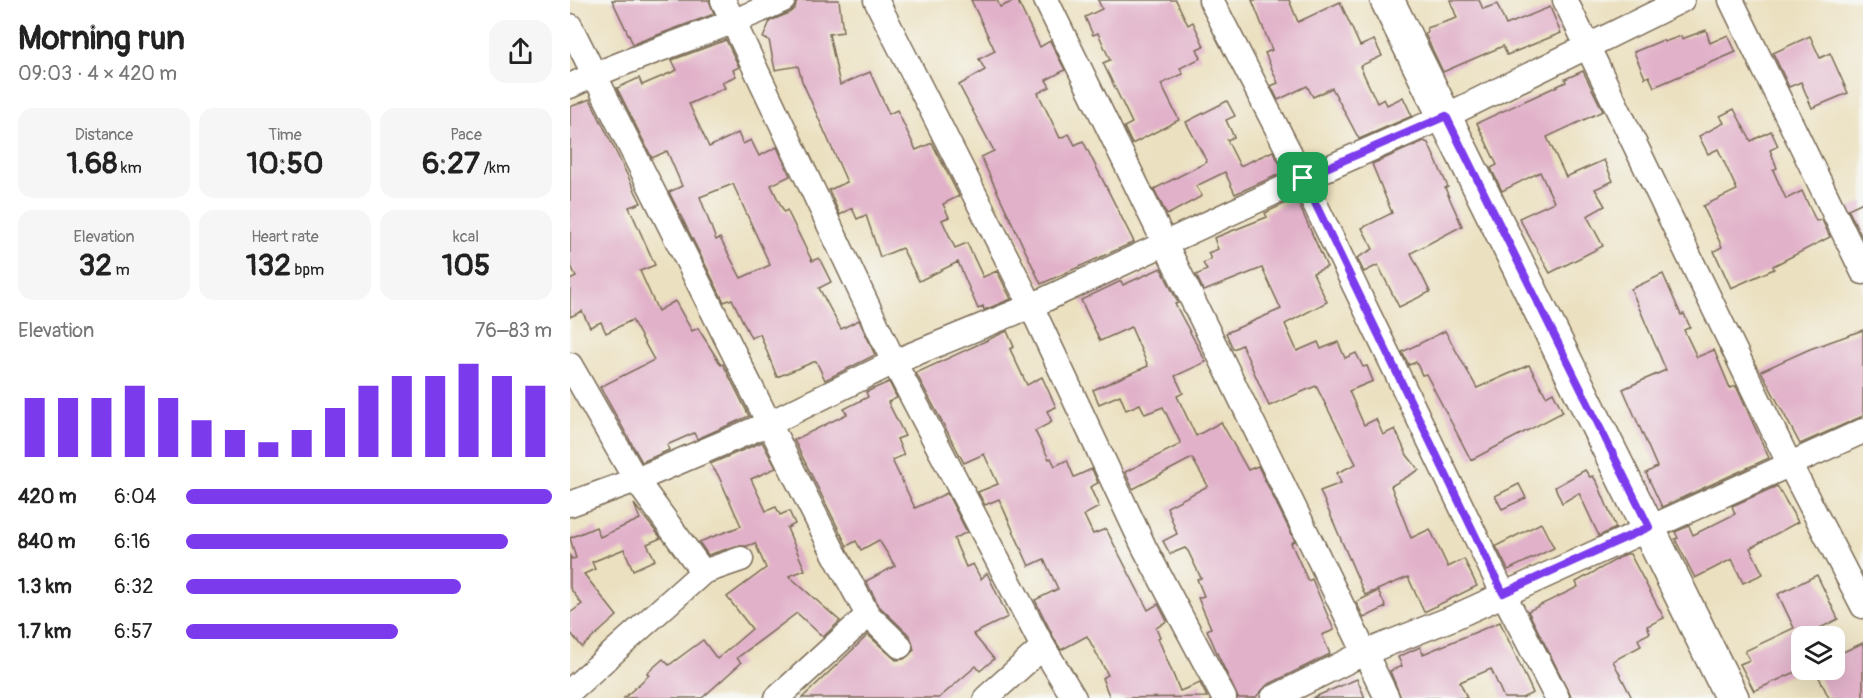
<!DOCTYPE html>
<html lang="en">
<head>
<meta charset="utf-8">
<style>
	body { margin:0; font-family:Pangolin,sans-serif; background:#f6f6f6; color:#222; height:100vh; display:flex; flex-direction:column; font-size:22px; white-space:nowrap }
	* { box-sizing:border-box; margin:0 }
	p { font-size:20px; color:#767676 }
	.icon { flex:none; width:33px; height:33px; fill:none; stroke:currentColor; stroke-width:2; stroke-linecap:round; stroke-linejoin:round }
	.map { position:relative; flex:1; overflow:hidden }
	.details { display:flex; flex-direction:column; background:#fff; width:570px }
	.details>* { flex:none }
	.fabs { position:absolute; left:1221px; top:626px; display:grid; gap:12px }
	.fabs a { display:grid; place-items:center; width:54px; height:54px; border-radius:12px; background:#fff; box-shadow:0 6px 24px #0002; font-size:30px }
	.pin { position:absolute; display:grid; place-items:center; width:51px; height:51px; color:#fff; margin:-26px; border-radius:12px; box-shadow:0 3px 9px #0006 }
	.round { display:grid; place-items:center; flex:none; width:63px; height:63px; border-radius:18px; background:#f6f6f6 }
	.summary { display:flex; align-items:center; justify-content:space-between; height:102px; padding:0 18px }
	h1 { font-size:33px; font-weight:700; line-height:45px }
	.stats { display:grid; grid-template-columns:repeat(3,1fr); gap:9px; height:102px; padding:6px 18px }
	.stats div { display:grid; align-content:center; border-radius:15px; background:#f6f6f6; text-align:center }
	.stats b { font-size:30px; font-weight:700 }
	.stats small { font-size:16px; font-weight:400 }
	.stats p { font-size:16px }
	.chart { height:168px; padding:12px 18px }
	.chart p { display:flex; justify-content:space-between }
	.chart svg { width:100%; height:108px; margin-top:6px; stroke:#7c3aed; stroke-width:6 }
	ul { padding:0 18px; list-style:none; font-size:20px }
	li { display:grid; grid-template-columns:96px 72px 1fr; align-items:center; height:45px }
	li i { height:15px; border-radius:8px; background:#7c3aed }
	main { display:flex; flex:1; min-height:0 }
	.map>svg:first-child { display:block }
</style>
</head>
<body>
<main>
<section class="details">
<div class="summary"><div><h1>Morning run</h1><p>09:03 · 4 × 420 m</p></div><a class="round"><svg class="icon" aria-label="share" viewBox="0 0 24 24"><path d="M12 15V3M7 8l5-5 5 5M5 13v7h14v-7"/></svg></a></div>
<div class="stats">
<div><p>Distance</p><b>1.68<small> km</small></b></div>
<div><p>Time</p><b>10:50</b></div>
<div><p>Pace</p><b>6:27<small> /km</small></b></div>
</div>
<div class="stats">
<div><p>Elevation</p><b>32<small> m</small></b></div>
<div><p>Heart rate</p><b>132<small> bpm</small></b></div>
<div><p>kcal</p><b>105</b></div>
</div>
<div class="chart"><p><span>Elevation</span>76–83 m</p>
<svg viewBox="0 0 160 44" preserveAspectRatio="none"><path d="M5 44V20M15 44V20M25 44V20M35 44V15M45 44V20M55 44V29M65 44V33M75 44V38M85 44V33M95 44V24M105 44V15M115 44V11M125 44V11M135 44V6M145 44V11M155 44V15"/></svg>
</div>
<ul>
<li><b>420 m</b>6:04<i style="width:100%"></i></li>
<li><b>840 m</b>6:16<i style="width:88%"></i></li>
<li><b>1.3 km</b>6:32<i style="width:75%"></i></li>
<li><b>1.7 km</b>6:57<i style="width:58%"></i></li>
</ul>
</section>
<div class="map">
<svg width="1293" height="698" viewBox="0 0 1293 698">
	<rect width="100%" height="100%" fill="#f6f6f2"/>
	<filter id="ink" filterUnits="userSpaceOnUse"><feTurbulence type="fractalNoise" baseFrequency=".0167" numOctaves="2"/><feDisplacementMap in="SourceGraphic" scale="12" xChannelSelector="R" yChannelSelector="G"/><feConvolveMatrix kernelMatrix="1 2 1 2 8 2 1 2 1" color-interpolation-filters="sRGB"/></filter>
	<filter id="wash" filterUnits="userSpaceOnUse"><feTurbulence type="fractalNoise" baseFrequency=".008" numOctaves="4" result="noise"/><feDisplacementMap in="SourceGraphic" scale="24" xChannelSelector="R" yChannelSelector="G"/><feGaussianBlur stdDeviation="1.35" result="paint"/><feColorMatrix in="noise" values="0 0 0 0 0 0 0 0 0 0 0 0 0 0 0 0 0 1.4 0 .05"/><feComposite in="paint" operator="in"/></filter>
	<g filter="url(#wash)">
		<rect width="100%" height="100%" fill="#ebe0bf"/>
		<g id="blocks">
			<g fill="#e1b1c9" fill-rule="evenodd">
				<polygon points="42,0 139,0 144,14 63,44"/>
				<polygon points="227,0 269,0 273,32 259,34 270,85 300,72 319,114 327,110 346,150 362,143 389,196 373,204 379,217 372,220 385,248 397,243 413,277 427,271 441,299 414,310 413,306 408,309 388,262 349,281 332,248 310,257 296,215 287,219 282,208 270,215 259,190 277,182 232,81 228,66 205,70 199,40 193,38 200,21 219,13 225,8"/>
				<polygon points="401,0 427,0 430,7 447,0 470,47 480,41 495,70 476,80 480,87 468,93 490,138 499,134 505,145 513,141 564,242 471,284 411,157 424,151 389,85 415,70 409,59 425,51"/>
				<polygon points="528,0 606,0 618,25 623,22 634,46 627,49 631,58 610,68 613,74 591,84 609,120 562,144 554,127 562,123 533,63 540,60 528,33 523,35 515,17 532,9"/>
				<polygon points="682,0 719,0 728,22 770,2 790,46 804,40 812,56 790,66 807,103 814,99 817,105 833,97 842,116 789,139 762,88 743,97 737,86 708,100 701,86 708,83 695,53 702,50"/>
				<polygon points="880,0 909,0 913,9 927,4 936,25 980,7 991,33 937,55 933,46 873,72 855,34 858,32 857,28 887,18"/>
				<polygon points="1136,30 1140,43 1158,35 1166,52 1084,87 1079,76 1075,78 1064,52 1093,40 1094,42 1111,36 1112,39"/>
				<polygon points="1240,36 1250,58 1260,53 1278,93 1242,108 1231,82 1219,87 1203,53"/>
				<path d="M156 40 169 67 163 70 166 76 152 82 155 88 119 104 139 147 168 133 173 144 181 140 189 156 207 147 220 176 201 185 214 212 217 210 242 261 249 258 261 282 249 288 271 329 289 320 305 355 255 380 246 361 207 377 190 334 181 338 162 299 154 302 99 192 112 186 97 151 82 158 47 88 69 78 72 85 107 70 102 60ZM163 184 200 265 171 278 150 238 146 240 130 197Z"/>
				<polygon points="1013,71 1033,111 977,137 996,177 1034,160 1043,181 1025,189 1035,206 1017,216 1033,246 980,273 949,218 984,202 970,172 932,191 921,168 927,165 907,123 996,82 995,79"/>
				<polygon points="20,99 71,203 59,207 85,265 70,271 88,311 105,301 122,331 128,328 151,365 153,364 179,416 127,439 124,433 97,445 99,450 72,462 30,387 84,360 62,320 36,333 31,322 20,327 12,311 0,317 0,280 6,277 0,263 0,107"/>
				<polygon points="657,101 665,116 656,120 664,137 657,140 670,166 703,151 714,172 665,194 655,172 626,186 632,196 597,215 584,189 637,162 616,122"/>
				<polygon points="1164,109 1181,141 1201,131 1208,146 1200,150 1207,168 1203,170 1216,199 1232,191 1246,221 1252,220 1260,237 1203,266 1204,269 1161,288 1144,251 1152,247 1133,206 1167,190 1148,149 1138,154 1129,136 1154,123 1150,116"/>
				<polygon points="854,141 858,143 878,187 875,188 892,226 841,253 860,292 829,307 808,265 794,272 787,258 803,249 792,228 822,213 802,164"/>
				<polygon points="726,198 757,267 743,273 757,302 715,324 727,351 748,342 751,349 768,342 775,358 786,353 793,367 797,366 803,381 779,391 794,425 806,419 813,435 825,429 837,455 849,470 821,486 841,538 860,529 878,567 894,559 907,586 854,612 838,577 795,595 750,491 771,483 767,473 786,464 746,386 699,406 672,345 663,349 656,333 711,309 692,268 634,291 626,275 637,270 633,263 641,259 638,253 648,249 644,238 697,217 695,213"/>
				<polygon points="1293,202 1293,239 1278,209"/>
				<polygon points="591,268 608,303 605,304 636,362 605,376 613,393 607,396 626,436 651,422 678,470 688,466 725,541 721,543 738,581 742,579 764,630 752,635 760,654 697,685 685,698 668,698 648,655 637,630 641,628 628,598 634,596 627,579 631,578 618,551 615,548 600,554 593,541 607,534 597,507 638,486 622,458 563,489 555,472 611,444 593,407 575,414 570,404 556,410 550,395 529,404 523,390 578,366 561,327 530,341 511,300 551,281 553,285"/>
				<polygon points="1093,274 1111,315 1114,314 1120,327 1114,330 1127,357 1144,350 1160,388 1166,386 1199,458 1092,507 1076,473 1087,467 1053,389 1096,370 1061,289"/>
				<polygon points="1293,330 1293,416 1230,444 1191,371 1240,349"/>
				<polygon points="437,331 444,347 440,349 457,385 472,377 486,407 477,411 482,422 465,431 479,459 481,458 485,466 497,460 504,477 522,469 528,483 520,487 529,507 514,515 523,534 536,529 578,610 588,604 597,621 586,628 590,637 588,638 610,691 630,683 637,697 540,698 532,678 538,675 517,636 491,650 485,640 465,600 488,589 474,559 459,566 429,499 415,505 408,492 428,484 414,454 394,463 346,373"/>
				<polygon points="875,331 907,388 959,365 976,396 983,392 993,412 901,460 856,374 852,375 846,362 839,365 832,352"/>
				<polygon points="319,382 327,398 318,402 335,436 327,439 334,455 322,460 345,508 377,493 397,532 384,539 396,567 403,564 411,579 417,573 438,617 403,634 424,659 410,671 406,666 369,698 232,698 298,635 326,660 334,659 344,650 340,636 309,606 296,581 325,566 309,540 291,550 286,541 277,546 224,440 277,414 274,409 298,397 296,392"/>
				<polygon points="192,442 206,468 181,479 196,511 206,507 210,515 219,511 225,524 217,528 235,570 219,576 270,621 253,637 227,613 167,658 171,663 132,698 54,698 79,675 77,673 93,659 99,665 133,640 147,659 182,629 157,597 196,568 185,543 177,546 166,546 138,555 129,542 171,526 148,475 140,464"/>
				<polygon points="1015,470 1020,477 1023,476 1028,484 1046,528 1029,536 1009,493 992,503 985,487"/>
				<polygon points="949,484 956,498 932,509 925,496"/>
				<polygon points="1207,486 1228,522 1180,548 1193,574 1173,583 1162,559 1125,578 1105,539 1108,538 1105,532 1119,526 1123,535 1165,514 1162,506"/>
				<polygon points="64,504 91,538 77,544 85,560 63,570 54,549 22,562 25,569 14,574 47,616 12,647 0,632 0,613 12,604 0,588 0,556 2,559 6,558 0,538 26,527 30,537 70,519"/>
				<polygon points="971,523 984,548 938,570 926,546"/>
				<polygon points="1056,554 1060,554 1094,618 1077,626 1080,633 1068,639 1071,646 1043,661 1062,698 1002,698 958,611 1008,587 1006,582"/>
				<polygon points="1247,575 1268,619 1248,629 1251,636 1232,636 1232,669 1184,691 1170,664 1180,660 1175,651 1224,628 1208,594"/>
				<polygon points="808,591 816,607 794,618 786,602"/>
				<polygon points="930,622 963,693 952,698 934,698 921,669 890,682 897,698 831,698 820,671 832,666 828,657 850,647 853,654"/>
				<polygon points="1293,643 1293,698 1259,698 1245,669 1264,669 1264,656"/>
				<polygon points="787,679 795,698 742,698"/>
			</g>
		</g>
	</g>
	<g filter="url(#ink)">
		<use href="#blocks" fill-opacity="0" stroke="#796a56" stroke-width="1.5"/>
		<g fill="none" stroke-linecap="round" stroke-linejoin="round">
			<g stroke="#796a56" stroke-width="27">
				<g id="street">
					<polyline points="153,0 324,362 473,647 504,698"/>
					<polyline points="306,0 461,306 574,547 654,698"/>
					<polyline points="476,0 817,698"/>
					<polyline points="641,0 733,179 933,593 987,698"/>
					<polyline points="995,0 1219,463 1293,606"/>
					<polyline points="1161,0 1293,272"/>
					<polyline points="0,26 263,551 298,615 330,646"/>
					<path d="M0 86C69 53 144 33 213 0"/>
					<polyline points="0,365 66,480 133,572"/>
					<polyline points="0,504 66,480 200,423 324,362 461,306 733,179 876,116 1112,0"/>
					<polyline points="0,691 133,572 171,559"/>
					<polyline points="207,698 298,615"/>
					<polyline points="416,698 473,647"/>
					<polyline points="703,698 794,653 880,619 1293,431"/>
				</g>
			</g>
			<g stroke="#796a56" stroke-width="36">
				<polyline id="secondary" points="817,0 1162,698"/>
			</g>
			<use href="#street" stroke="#fff" stroke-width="24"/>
			<use href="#secondary" stroke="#fff" stroke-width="33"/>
		</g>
	</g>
	<g fill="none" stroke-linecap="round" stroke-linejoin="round" filter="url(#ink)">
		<g stroke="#fff" stroke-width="12">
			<polygon id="route" points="876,116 1079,527 933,593 733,178"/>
		</g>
		<use href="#route" stroke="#7c3aed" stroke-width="8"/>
	</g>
</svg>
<div class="fabs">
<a><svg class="icon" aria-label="layers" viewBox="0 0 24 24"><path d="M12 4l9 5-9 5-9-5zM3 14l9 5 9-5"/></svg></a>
</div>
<div class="pin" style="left:733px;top:178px;background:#1e9e55"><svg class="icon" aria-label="arrive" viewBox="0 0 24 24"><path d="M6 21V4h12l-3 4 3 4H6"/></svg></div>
</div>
</main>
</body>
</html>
